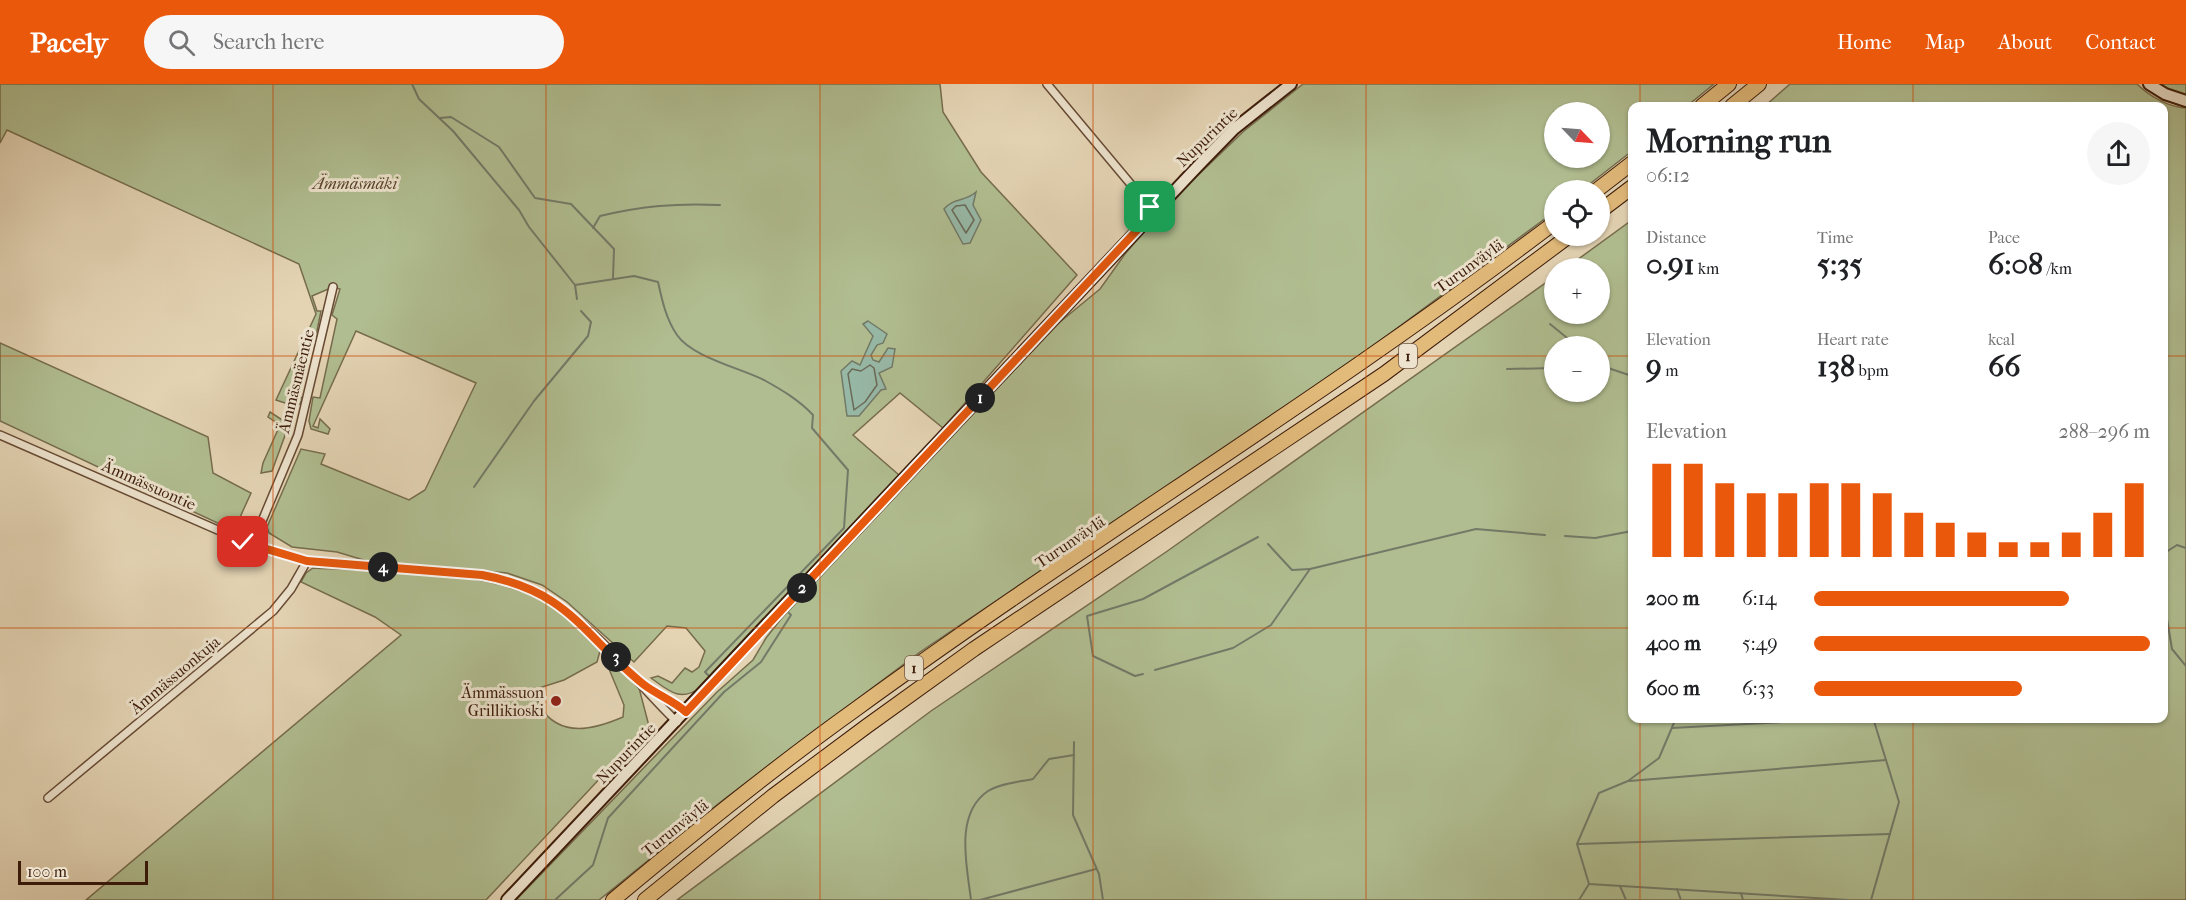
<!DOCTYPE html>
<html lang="en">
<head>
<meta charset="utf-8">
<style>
	body { margin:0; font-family:"IM FELL French Canon",serif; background:#f6f6f6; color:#202124; height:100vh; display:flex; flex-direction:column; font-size:22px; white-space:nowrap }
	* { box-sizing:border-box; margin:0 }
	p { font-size:20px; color:#757577 }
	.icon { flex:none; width:33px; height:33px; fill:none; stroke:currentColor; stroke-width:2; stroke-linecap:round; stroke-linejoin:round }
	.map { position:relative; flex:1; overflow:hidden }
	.side { position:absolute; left:1628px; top:18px; width:540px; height:621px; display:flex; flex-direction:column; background:#fff; border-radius:12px; box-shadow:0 2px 4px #0004 }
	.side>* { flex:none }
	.needle { width:39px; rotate:115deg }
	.tools { position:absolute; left:1544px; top:18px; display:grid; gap:12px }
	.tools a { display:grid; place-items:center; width:66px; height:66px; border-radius:50%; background:#fff; box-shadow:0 2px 4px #0004; font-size:30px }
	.scale { position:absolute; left:18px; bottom:15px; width:130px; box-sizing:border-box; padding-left:6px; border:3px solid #3d1c0a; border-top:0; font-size:16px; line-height:21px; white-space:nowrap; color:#3d1c0a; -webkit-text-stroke:4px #ede3ce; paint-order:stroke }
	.pin { position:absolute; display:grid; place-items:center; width:51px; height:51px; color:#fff; margin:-26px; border-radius:12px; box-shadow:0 3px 9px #0006 }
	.km { position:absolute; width:30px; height:30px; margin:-15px; border-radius:50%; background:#222; color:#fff; font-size:16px; line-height:30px; text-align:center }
	.round { display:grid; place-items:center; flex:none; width:63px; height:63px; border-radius:32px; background:#f6f6f6 }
	.head { display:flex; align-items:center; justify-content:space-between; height:102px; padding:0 18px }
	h1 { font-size:33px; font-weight:800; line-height:45px }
	.figures { display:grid; grid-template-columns:repeat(3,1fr); gap:9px; height:102px; padding:6px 18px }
	.figures div { display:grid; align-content:center }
	.figures b { font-size:30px; font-weight:800 }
	.figures small { font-size:16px; font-weight:400 }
	.figures p { font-size:16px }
	.chart { height:168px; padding:12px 18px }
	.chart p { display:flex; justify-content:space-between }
	.chart svg { width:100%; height:108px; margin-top:6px; stroke:#ea580c; stroke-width:6 }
	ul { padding:0 18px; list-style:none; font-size:20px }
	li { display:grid; grid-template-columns:96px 72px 1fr; align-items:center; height:45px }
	li i { height:15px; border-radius:8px; background:#ea580c }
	header { display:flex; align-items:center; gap:36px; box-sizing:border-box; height:84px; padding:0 30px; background:#ea580c; color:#fff }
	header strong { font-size:28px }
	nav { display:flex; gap:33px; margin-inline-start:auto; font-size:21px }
	.search { width:420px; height:54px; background:#f6f6f6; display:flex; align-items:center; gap:15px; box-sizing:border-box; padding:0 21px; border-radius:33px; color:#757577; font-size:22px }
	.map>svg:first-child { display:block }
</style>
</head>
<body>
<header>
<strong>Pacely</strong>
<div class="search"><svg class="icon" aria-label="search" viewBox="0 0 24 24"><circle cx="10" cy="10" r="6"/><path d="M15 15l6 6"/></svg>Search here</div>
<nav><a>Home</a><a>Map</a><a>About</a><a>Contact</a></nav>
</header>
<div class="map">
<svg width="2186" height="816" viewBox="0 0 2186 816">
	<rect width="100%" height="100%" fill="#e4d4b4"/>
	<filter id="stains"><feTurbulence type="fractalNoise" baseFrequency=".00333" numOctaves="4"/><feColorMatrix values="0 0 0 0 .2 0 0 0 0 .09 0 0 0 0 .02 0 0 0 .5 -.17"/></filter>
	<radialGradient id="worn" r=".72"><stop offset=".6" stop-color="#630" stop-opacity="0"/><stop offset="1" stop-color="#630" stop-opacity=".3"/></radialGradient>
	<g fill="#b0bd90" stroke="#766c4d" stroke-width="1.5" fill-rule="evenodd">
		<path d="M0 0H940L943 28 981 88 1077 191 943 344 900 309 853 351 899 391 700 604C680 618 669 607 651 594L658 592 672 599 685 584 692 588 699 583 705 567 686 544 667 542 634 578 567 518 542 501 507 489 367 477 337 468 292 463 269 449 267 443 301 365 325 370 321 380 409 416 425 406 476 299 356 247 313 342 318 344 320 335 330 345 328 350 311 345 309 337 313 313 320 314 337 235 332 231 340 205 333 203 312 212 317 227H321L316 252 309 251 296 312 303 314 300 320 294 322 276 316 316 230 299 180 7 46 0 59Z"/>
		<path d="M1303 0H1714L1687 22H1632V67L1582 106H1554V128L1350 279 920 568 723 716 599 816H516L717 608 753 576 766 554 781 535 1049 247 1100 205 1125 170 1169 119 1244 47ZM1554 28H1599V74H1554Z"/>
		<path d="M1790 0H2137C2149 12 2168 23 2186 24V816H677L931 627 1166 468 1554 193V230H1599V184H1566L1632 136V634H2163V22H1765ZM1599 262V308H1554V262Z"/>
		<polygon points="2160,0 2186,0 2186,11 2174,8"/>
		<polygon points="0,259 208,353 213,389 251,409 236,442 226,443 0,337"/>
		<polygon points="270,328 287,339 290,346 287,346 272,387 261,389 263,379 280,341 268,333"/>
		<path d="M313 484C382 488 484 484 545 518 565 529 583 551 600 567L597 578 564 596 536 605C538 610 537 619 540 623 561 655 595 645 623 633L624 621 609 585 617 582 639 604 649 642 486 816H86L401 551 375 533 301 498 306 489Z"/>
	</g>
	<g fill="#97b9a7" stroke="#737a68" stroke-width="1.5">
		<path d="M976 108 973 121 981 136 970 159 963 160 944 125C955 113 965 118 976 108Z"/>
		<polygon points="868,237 887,250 883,259 877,261 871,271 873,276 879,278 888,264 895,265 892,283 879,289 886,305 881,306 859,332 847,332 841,287 852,277 860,281 873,252 863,240"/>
	</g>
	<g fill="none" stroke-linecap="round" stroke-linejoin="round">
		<g stroke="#6a6a58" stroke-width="1.5">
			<polygon points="965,121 974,136 966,149 952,126 956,122"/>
			<polygon points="870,281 874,284 877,301 865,318 854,326 848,290 852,285 861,287"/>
		</g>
		<g stroke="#737a68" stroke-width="2">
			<polyline points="412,0 419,15 453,47 519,126 529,143 575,201 577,215"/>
			<polyline points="440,34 451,33 499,63 535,114 571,120 614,165 613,194"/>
			<path d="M593 144 600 132C642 122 676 119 720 121"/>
			<path d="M575 201 634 192 658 198C662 216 666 235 677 251 692 273 740 284 764 296 782 306 799 316 813 331L812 344 848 386 844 444 705 588 709 592"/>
			<polyline points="1550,240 1577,262"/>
			<polyline points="1599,281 1632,292"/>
			<polyline points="1507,285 1554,284"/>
			<polyline points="474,403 534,317 588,252 591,238 581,227"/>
			<polyline points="1565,452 1595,454 1632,447"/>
			<polyline points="1268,460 1292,486 1310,485"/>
			<polyline points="2163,470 2177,461 2186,464"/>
			<polyline points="2163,511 2172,565 2186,582"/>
			<polyline points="1155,586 1233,564 1271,541 1310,485 1476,445 1545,451"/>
			<polyline points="1143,590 1135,592 1093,572 1087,532 1143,515 1258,453"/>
			<polyline points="1676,634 1659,674 1628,697 1599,709 1577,760 1589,800 1848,816"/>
			<polyline points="1672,644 1857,634"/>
			<polyline points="1074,658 1073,731 1099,790 1103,816"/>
			<polyline points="1629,697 1886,676"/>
			<polyline points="1578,760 1890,750"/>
			<polyline points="1620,802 1626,816"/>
			<polyline points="1677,805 1681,816"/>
			<polyline points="1741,809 1743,816"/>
			<polyline points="555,816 593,781 608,734 724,608 761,578 791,531 789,529"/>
			<path d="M971 816C967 782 954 730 988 707 1001 699 1019 698 1033 695L1049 675 1074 671"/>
			<polyline points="980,816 1096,785"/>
			<polyline points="1579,816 1589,800"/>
			<polyline points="1871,816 1899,718 1873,634"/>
		</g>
		<g stroke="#674a34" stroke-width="10">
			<g id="street">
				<polyline points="1047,0 1154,128"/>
				<path d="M0 351 252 461 307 477 482 491C576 508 613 576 677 638"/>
				<polyline points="252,461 298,351 333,203"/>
				<polyline points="649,604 686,628"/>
				<polyline points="48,714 273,527 291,505 307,477"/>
			</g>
		</g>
		<g stroke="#3d1c0a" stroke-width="14">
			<g id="secondary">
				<polyline points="2149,0 2165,10 2186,17"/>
				<polyline points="507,816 1197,83 1234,45 1291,0"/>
			</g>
		</g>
		<g stroke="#3d1c0a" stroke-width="16">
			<g id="highway">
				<polyline points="1702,22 1729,0"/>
				<polyline points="1732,22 1759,0"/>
				<polyline points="1597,106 1632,79"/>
				<polyline points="1599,128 1632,103"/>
				<path d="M613 816C692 750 772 685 856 625 1085 458 1328 311 1554 139"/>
				<polyline points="645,816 773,712 867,642 974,565 1384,290 1569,152"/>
			</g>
		</g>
		<use href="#street" stroke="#ede3ce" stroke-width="7"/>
		<use href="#secondary" stroke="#ede3ce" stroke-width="10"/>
		<use href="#highway" stroke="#e2ba7a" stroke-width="14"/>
	</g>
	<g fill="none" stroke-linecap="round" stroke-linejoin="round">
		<g stroke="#fff" stroke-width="12">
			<path id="route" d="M243 458 307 477 482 491C569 507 582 550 643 600 657 611 673 616 686 628L1154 128 1150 123"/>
		</g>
		<use href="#route" stroke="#ea580c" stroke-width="8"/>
	</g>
	<path fill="none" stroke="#ce500c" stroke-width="1.5" stroke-opacity="0.55" d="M273 0V816M546 0V816M820 0V816M1093 0V816M1366 0V816M1640 0V22M1913 0V22M0 272H1554M1599 272H1632M2163 272H2186M0 544H1632M2163 544H2186M1640 634V816M1913 634V816"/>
	<circle fill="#8f2418" stroke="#ede3ce" stroke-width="2" cx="556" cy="617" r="6"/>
	<g text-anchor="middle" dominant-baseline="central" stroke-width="6" stroke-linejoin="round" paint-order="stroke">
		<g fill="#ede3ce" stroke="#725845" stroke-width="1.5">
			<rect x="1399" y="260" width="18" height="24" rx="4.5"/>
			<rect x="905" y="572" width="18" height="24" rx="4.5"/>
		</g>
		<g font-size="15" font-weight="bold" fill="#3d1c0a">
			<text x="1408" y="272">1</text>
			<text x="914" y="584">1</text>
		</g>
		<g font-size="16" fill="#3d1c0a" stroke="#ede3ce">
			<text transform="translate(1207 53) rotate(-44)">Nupurintie</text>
			<text transform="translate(1469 182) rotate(-36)">Turunväylä</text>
			<text transform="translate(296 297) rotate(-76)">Ämmäsmäentie</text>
			<text transform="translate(149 401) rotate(24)">Ämmässuontie</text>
			<text transform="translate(1070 458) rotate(-34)">Turunväylä</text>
			<text transform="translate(175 591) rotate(-40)">Ämmässuonkuja</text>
			<text transform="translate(626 669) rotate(-46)">Nupurintie</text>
			<text transform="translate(675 744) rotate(-39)">Turunväylä</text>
		</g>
		<g font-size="16" font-style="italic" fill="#5a442c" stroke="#ede3ce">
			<text x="355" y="99">Ämmäsmäki</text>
		</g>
		<g font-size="16" fill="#3d1c0a" stroke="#ede3ce" text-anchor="end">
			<text x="544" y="608">Ämmässuon<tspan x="544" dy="18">Grillikioski</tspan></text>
		</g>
	</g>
	<rect width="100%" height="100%" filter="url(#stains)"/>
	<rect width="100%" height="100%" fill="url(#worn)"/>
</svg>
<div class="tools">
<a><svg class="needle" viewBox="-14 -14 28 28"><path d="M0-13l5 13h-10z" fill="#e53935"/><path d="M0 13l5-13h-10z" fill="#757577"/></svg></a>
<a><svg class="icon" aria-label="locate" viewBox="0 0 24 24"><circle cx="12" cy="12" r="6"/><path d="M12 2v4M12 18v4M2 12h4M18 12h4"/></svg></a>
<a>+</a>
<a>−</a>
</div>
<div class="scale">100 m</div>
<div class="pin" style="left:1150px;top:123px;background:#1e9e55"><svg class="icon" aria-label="arrive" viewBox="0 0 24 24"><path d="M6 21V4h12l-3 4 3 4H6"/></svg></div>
<div class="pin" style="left:243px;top:458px;background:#d93025"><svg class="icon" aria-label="check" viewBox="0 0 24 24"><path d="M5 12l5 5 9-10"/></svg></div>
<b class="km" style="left:980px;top:314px">1</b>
<b class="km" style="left:802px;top:504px">2</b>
<b class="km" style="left:616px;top:573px">3</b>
<b class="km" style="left:383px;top:483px">4</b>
<section class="side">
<div class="head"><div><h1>Morning run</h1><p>06:12</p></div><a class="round"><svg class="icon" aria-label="share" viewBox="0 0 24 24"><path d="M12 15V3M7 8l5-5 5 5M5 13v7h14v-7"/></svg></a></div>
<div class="figures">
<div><p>Distance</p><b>0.91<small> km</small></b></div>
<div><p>Time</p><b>5:35</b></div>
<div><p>Pace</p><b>6:08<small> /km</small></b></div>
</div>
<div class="figures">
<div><p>Elevation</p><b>9<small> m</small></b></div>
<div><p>Heart rate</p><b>138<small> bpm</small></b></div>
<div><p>kcal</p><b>66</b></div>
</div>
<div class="chart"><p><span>Elevation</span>288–296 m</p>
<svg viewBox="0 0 160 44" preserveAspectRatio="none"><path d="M5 44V6M15 44V6M25 44V14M35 44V18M45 44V18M55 44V14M65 44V14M75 44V18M85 44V26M95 44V30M105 44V34M115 44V38M125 44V38M135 44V34M145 44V26M155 44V14"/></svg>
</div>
<ul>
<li><b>200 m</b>6:14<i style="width:76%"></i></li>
<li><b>400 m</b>5:49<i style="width:100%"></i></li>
<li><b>600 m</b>6:33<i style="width:62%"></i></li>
</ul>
</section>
</div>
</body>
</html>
